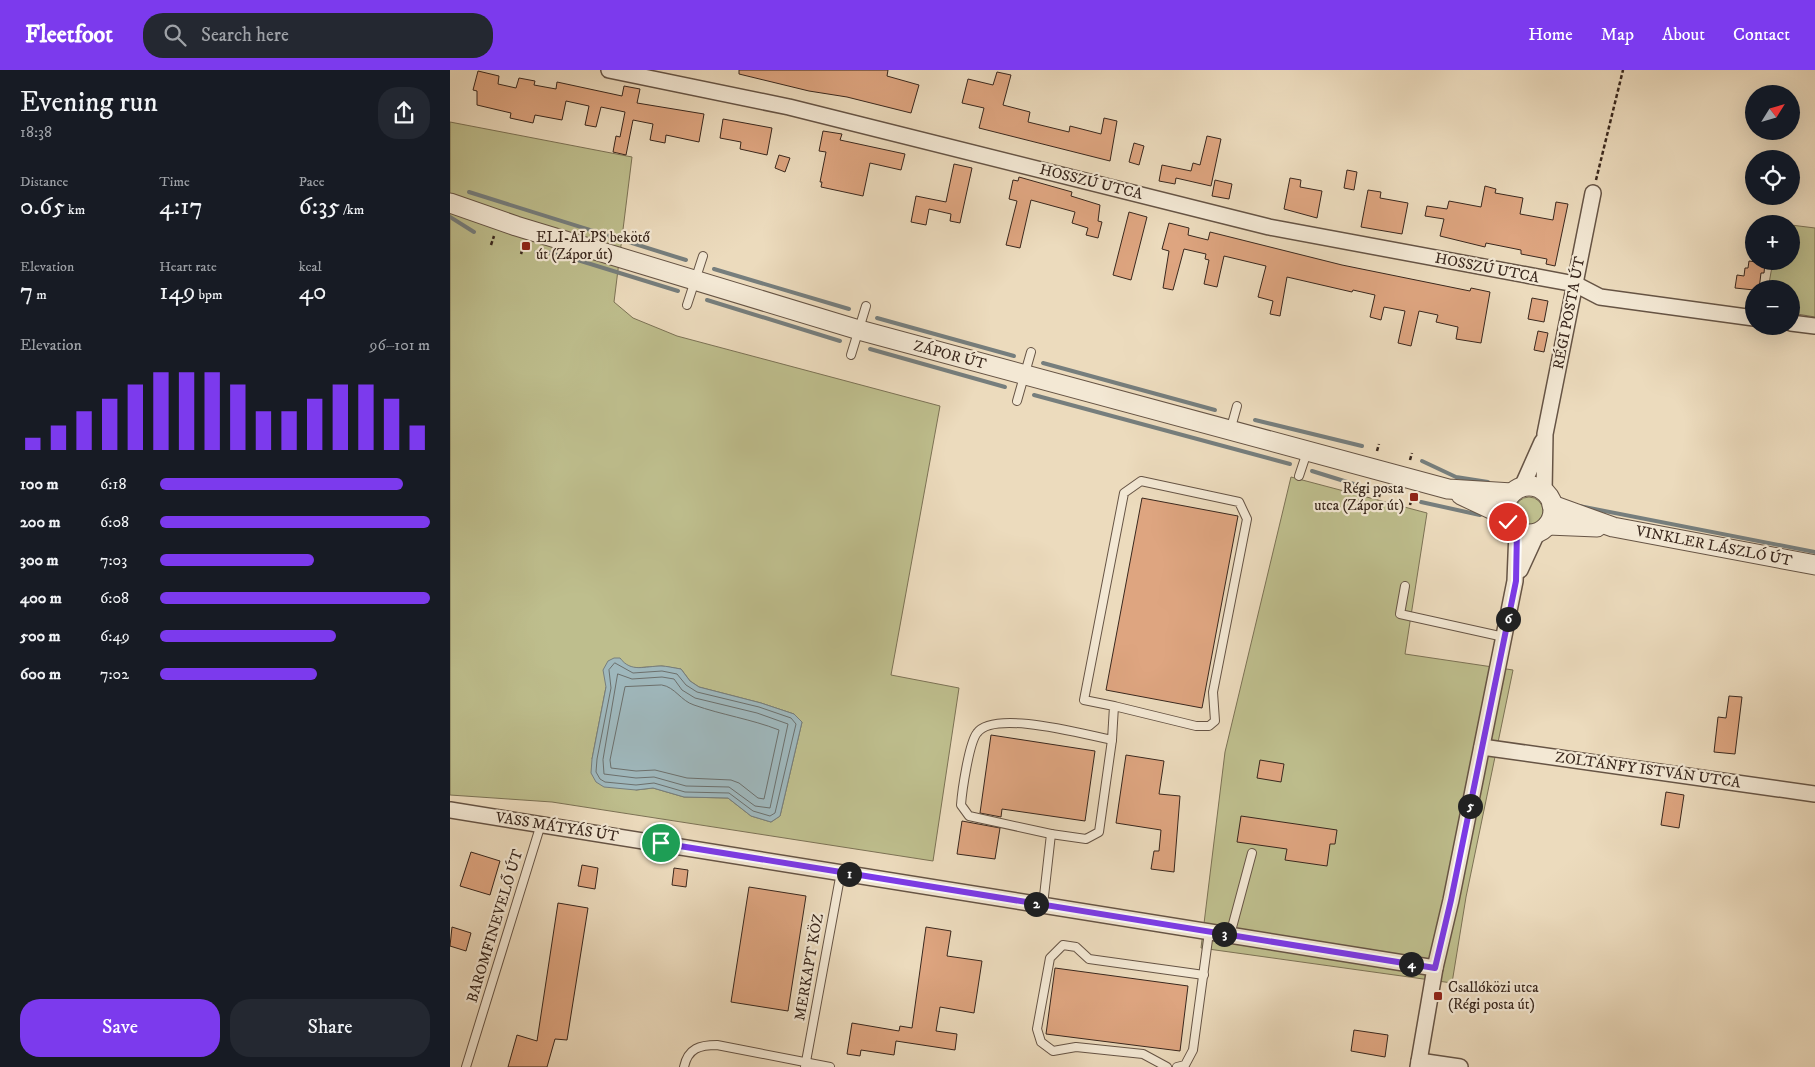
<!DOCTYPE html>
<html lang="en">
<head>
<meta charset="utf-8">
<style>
	body { margin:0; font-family:"IM FELL DW Pica",serif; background:#242831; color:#f1f3f6; height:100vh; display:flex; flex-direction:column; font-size:19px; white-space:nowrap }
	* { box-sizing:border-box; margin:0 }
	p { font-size:16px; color:#9ea1a6 }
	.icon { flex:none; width:28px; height:28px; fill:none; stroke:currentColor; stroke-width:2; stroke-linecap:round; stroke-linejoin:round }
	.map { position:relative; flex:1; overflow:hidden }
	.details { display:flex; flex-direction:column; background:#171b24; width:450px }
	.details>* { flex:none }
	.needle { width:32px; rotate:53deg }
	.buttons { position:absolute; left:1295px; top:15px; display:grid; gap:10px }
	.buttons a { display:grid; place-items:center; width:55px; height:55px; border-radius:50%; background:#171b24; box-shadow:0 5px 20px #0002; font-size:25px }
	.pin { position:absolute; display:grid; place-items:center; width:42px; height:42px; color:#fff; margin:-21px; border:2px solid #fff; border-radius:50%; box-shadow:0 1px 5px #0007 }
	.km { position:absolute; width:25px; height:25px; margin:-12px; border-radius:50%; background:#222; color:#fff; font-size:14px; line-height:25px; text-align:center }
	.round { display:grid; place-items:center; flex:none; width:52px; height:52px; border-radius:20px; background:#242831 }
	.headline { display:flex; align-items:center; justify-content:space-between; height:85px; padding:0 20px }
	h1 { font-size:28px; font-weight:600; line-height:38px }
	.metrics { display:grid; grid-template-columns:repeat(3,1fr); gap:8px; height:85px; padding:5px 20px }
	.metrics div { display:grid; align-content:center }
	.metrics b { font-size:25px; font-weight:600 }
	.metrics small { font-size:14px; font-weight:400 }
	.metrics p { font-size:14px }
	.chart { height:140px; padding:10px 20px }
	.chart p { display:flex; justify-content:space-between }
	.chart svg { width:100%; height:90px; margin-top:5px; stroke:#7c3aed; stroke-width:6 }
	.cta { display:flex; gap:10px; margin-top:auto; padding:10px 20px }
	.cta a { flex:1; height:58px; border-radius:20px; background:#7c3aed; color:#fff; font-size:20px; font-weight:600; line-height:58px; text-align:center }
	.cta a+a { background:#242831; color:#f1f3f6 }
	ul { padding:0 20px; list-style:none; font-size:16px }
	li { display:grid; grid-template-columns:80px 60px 1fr; align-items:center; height:38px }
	li i { height:12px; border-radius:6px; background:#7c3aed }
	header { display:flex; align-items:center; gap:30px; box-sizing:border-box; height:70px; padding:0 25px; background:#7c3aed; color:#fff }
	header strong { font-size:24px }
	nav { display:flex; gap:28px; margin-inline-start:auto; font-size:18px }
	.search { width:350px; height:45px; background:#242831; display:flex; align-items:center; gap:12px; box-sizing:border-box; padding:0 18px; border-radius:20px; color:#9ea1a6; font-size:19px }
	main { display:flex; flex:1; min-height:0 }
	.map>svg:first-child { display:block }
</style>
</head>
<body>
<header>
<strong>Fleetfoot</strong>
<div class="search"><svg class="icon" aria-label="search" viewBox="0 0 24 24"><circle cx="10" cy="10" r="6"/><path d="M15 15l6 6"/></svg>Search here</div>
<nav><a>Home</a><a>Map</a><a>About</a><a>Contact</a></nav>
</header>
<main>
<section class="details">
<div class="headline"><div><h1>Evening run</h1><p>18:38</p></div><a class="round"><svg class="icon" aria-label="share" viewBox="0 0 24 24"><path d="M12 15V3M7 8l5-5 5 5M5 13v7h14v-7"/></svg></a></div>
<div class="metrics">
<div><p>Distance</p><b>0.65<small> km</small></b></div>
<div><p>Time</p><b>4:17</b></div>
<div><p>Pace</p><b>6:35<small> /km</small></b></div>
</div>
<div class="metrics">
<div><p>Elevation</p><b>7<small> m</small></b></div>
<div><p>Heart rate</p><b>149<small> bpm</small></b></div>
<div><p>kcal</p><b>40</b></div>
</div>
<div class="chart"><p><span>Elevation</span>96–101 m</p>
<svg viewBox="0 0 160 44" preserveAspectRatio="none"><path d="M5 44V38M15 44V32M25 44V25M35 44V19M45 44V12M55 44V6M65 44V6M75 44V6M85 44V12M95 44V25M105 44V25M115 44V19M125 44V12M135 44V12M145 44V19M155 44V32"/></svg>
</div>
<ul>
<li><b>100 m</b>6:18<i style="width:90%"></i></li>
<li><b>200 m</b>6:08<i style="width:100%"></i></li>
<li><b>300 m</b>7:03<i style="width:57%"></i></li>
<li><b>400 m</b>6:08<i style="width:100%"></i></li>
<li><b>500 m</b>6:49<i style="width:65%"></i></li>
<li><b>600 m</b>7:02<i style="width:58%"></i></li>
</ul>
<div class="cta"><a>Save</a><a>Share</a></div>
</section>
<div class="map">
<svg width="1365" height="997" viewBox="0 0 1365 997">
	<rect width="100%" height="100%" fill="#ecdbbd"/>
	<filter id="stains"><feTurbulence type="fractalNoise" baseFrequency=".004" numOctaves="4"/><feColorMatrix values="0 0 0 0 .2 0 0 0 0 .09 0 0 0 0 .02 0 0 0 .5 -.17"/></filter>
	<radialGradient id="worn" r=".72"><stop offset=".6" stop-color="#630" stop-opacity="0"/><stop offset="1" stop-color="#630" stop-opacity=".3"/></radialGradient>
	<g fill="#bebe8d" stroke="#7c7255" fill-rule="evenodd">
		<path d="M0 52 182 87 164 232 183 248 227 266 490 336 441 605 509 618 483 791 102 732 0 725ZM176 595 183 598 212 596 231 599 240 611 249 617 311 633 344 644 352 652 330 746 321 752 301 746 278 728 234 727 203 718 186 720 142 689 156 617Z"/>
		<polygon points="1341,155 1365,158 1365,247 1341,243 1341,219 1318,219 1323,191 1341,191"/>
		<polygon points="841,407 977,443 955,584 1063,600 1016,827 1002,913 751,878 775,682"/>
		<circle cx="1079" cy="441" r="14"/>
	</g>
	<path fill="#9fb8bd" stroke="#767e7d" d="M164 588H170C181 603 195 596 211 596 217 596 224 598 231 599L240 611 249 617 311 633 344 644 352 652 330 746 321 752 301 746 278 728 234 727 203 718 186 720 154 717 146 712 141 703 142 689 156 617 153 600 158 591Z"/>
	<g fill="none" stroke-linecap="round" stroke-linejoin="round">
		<g stroke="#6c706d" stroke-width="1">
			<polygon points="165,593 183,603 212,601 227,604 236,615 247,622 309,637 341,648 346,654 325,743 320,746 303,741 279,723 235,722 204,713 186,715 155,712 150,709 146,702 147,689 161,618 159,600"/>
			<polygon points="168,604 182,609 212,607 224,609 232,620 245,628 307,643 338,654 320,738 305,736 279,717 236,716 204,707 186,708 154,704 153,690"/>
			<path d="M212 615C225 617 231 631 244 635 272 645 301 649 329 660L314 729 308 728 289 713 281 710 237 708 205 700 186 701 161 698 160 690 175 617Z"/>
		</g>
		<g stroke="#767e7d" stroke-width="4">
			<polyline points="19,122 236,190"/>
			<polyline points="0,147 24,162"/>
			<polyline points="86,182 105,183 228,221"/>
			<polyline points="264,199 399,239"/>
			<polyline points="257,230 390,271"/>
			<polyline points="427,248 564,286"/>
			<polyline points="420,279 555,317"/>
			<polyline points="593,293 765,340"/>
			<polyline points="584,325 840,394"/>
			<polyline points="805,350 912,376"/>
			<polyline points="972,391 1006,407 1038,412"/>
			<polyline points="862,401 907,415"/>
			<polyline points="971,432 1030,445"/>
			<polyline points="1129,436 1365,482"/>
		</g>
	</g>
	<g fill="#dea580" stroke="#39271d">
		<polygon points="289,0 438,0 437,6 469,15 461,43 397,27 359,21 289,4"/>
		<polygon points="28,1 49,6 48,14 66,18 69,8 85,11 84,15 106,19 107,12 172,26 174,16 190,19 187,33 254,44 249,72 216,65 215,73 200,70 203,54 183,50 176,85 163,82 166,66 170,67 175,42 151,37 146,57 135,55 139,36 116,31 112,50 85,45 83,53 60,48 61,43 27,35 27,21 23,20"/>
		<polygon points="547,2 561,5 553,35 580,42 578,52 619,62 620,56 651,64 654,48 667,51 660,91 529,58 534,38 512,33 518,9 543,15"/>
		<polygon points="273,49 322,58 317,85 290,79 291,72 270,68"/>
		<polygon points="373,61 392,64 390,70 455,84 451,100 420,93 413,126 371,117 372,112 370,112 376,82 369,81"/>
		<polygon points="757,66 771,69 761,116 726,108 725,114 709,111 712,95 741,101 743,93 750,95"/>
		<polygon points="684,73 694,76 689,95 679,92"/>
		<polygon points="329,85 340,88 335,102 325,98"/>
		<polygon points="504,94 522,98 510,153 500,151 501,144 479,139 476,155 461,152 466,126 496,132"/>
		<polygon points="897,100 907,102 904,120 894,118"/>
		<polygon points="569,107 622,122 621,126 650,135 648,151 652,152 648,168 636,165 638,158 622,153 625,142 581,130 570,178 556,175 567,131 559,129 563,110 568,111"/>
		<polygon points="840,108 851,110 850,117 872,121 867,148 834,139"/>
		<polygon points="765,110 782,114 779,129 762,126"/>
		<polygon points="1035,116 1046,119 1045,123 1073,128 1070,144 1103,150 1106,132 1118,134 1105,196 1096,194 1097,189 1071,184 1071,180 1036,173 1035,177 990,166 994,149 975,146 977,136 997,139 999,131 1031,137"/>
		<polygon points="918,120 931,122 930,128 958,133 952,164 911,157"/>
		<polygon points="679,142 697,147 681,210 663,205"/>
		<polygon points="719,153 739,158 738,165 758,170 760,162 892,195 1020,221 1021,218 1040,222 1031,273 1006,269 1008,257 986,252 988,245 969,241 961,276 948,273 955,241 934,237 931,250 920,247 925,225 903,220 902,222 837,207 830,246 820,244 823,231 808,227 816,196 774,186 767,217 754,214 759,190 755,189 756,184 734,179 723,220 713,218 719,181 712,179"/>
		<polygon points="1299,191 1315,193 1314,203 1311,203 1309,219 1304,220 1285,218 1287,205 1294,206 1295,198 1298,198"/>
		<polygon points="1082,228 1098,231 1094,252 1078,249"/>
		<polygon points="1088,261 1098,263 1094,282 1084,280"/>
		<polygon points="692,428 788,446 752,638 656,620"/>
		<polygon points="1279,626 1292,627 1285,684 1264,682 1268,647 1276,648"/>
		<polygon points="541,665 645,681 635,751 552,739 551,747 530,743"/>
		<polygon points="676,685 714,691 709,724 730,726 724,802 701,799 704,781 709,781 711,760 666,753"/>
		<polygon points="810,690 834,694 831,712 807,708"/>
		<polygon points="1216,722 1234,725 1229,758 1211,755"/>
		<polygon points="791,746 887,760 885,774 880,774 877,796 835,790 837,779 787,772"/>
		<polygon points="512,751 550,758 545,789 507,784"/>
		<polygon points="21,782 50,791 40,825 10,816"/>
		<polygon points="132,795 148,798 145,819 128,816"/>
		<polygon points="224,798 238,800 236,817 222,815"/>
		<polygon points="299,817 356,826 338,941 281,932"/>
		<polygon points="108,833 138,838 117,970 105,969 97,997 58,997 67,965 87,971"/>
		<polygon points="2,857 21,863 16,881 0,876"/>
		<polygon points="476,857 501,861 497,886 532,891 524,943 490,937 486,961 507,964 505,980 446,971 444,985 411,980 410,986 397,984 402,953 449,961 450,956 462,958"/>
		<polygon points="605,898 738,916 730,981 596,964"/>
		<polygon points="904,960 938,965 935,987 901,981"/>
	</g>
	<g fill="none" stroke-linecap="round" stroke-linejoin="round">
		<g stroke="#665445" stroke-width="10">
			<g id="service">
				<polyline points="237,235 253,186"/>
				<polyline points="401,285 416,236"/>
				<polyline points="567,331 581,282"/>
				<polyline points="780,361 787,336"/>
				<polyline points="849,406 857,382"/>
				<polyline points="955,516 950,544 1054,567"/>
				<polyline points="601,764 636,769 649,762 662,670"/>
				<path d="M593 835 601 764 519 746 511 735C512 721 519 673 527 663 544 639 636 665 662 670L664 636 634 630 674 423 691 411 789 432 797 449 763 622 765 651 759 656H746L664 636"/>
				<polyline points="780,865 802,783"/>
				<polyline points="16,997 91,754"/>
				<path d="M234 997C238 978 250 975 267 975L380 997"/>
				<polyline points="355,997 391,802"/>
				<polyline points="717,997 693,984 626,977 603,981 591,972 587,959 600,888 613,875 626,877 639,889 754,905"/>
				<polyline points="727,997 735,995 743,980 759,862"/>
			</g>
		</g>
		<g stroke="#665445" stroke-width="18">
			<g id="minor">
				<polyline points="159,0 339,37 819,157 1125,214 1150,227 1304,248"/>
				<polyline points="1341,253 1365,256"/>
				<polyline points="1072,417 1092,372"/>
				<polyline points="1094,422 1095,364 1143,123"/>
				<polyline points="1070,500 1087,463"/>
				<polyline points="1032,677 1365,724"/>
				<polyline points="0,740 985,898"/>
				<polyline points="969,991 1010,997"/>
				<polyline points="968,997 985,898 1001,830 1065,511 1067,461"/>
			</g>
		</g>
		<g stroke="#665445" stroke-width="21">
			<g id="tertiary">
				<polyline points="0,133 66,156 409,260 998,419 1062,423"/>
				<circle cx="1079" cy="440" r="24"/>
				<polyline points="1011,425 1056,446"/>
				<polyline points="1102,435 1163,457 1365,495"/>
				<polyline points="1098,455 1147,457"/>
			</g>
		</g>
		<g stroke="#39271d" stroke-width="2.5" stroke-dasharray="4 2.5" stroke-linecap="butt">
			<polyline points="1146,110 1173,0"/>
			<polyline points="41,175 44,166"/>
			<polyline points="71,184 74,175"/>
			<polyline points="927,381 929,374"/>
			<polyline points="960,390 962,383"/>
			<polyline points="929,427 931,418"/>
			<polyline points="960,435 962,427"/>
		</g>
		<use href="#service" stroke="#f3e8d4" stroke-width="8"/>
		<use href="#minor" stroke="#f3e8d4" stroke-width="15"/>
		<use href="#tertiary" stroke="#f3e8d4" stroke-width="19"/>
	</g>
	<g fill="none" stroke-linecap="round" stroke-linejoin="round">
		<g stroke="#fff" stroke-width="10">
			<polyline id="route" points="211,773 985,898 1001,830 1066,511 1067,460 1058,452"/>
		</g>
		<use href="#route" stroke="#7c3aed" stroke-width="6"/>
	</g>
	<g fill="#8f2418" stroke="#f3e8d4" stroke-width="2">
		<rect x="71" y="171" width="10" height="10" rx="2.5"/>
		<rect x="959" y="422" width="10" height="10" rx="2.5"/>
		<rect x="983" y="921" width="10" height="10" rx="2.5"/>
	</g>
	<g text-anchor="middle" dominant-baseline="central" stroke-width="4.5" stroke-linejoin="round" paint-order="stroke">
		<g font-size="15" fill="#39271d" stroke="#f3e8d4">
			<text transform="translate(641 112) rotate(14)">HOSSZÚ UTCA</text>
			<text transform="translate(1037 198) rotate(11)">HOSSZÚ UTCA</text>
			<text transform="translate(1119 243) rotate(-79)">RÉGI POSTA ÚT</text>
			<text transform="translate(500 285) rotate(15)">ZÁPOR ÚT</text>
			<text transform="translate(1264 476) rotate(11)">VINKLER LÁSZLÓ ÚT</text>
			<text transform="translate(1198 700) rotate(8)">ZOLTÁNFY ISTVÁN UTCA</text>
			<text transform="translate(107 757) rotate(9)">VASS MÁTYÁS ÚT</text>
			<text transform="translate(45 856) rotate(-73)">BAROMFINEVELŐ ÚT</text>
			<text transform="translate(359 897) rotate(-80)">MERKAPT KÖZ</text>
		</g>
		<g font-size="15" fill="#39271d" stroke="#f3e8d4" text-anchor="start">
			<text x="86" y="167">ELI-ALPS bekötő<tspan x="86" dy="17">út (Zápor út)</tspan></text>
			<text x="954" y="418" text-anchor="end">Régi posta<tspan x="954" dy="17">utca (Zápor út)</tspan></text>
			<text x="998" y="917">Csallóközi utca<tspan x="998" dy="17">(Régi posta út)</tspan></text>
		</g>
	</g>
	<rect width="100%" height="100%" filter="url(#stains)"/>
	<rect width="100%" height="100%" fill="url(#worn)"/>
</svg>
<div class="buttons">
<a><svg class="needle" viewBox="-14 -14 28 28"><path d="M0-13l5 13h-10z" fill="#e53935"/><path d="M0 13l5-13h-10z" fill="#9ea1a6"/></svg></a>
<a><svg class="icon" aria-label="locate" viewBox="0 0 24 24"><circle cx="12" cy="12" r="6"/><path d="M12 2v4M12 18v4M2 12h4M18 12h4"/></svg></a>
<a>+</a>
<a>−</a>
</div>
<div class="pin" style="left:211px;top:773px;background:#1e9e55"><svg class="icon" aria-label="arrive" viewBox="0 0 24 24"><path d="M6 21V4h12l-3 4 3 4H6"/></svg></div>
<div class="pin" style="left:1058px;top:452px;background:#d93025"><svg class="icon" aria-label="check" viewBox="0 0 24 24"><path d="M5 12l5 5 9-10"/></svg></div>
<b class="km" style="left:399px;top:804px">1</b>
<b class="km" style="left:586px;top:834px">2</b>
<b class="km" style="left:774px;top:864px">3</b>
<b class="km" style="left:961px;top:894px">4</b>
<b class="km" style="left:1020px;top:736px">5</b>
<b class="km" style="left:1058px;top:549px">6</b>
</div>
</main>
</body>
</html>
